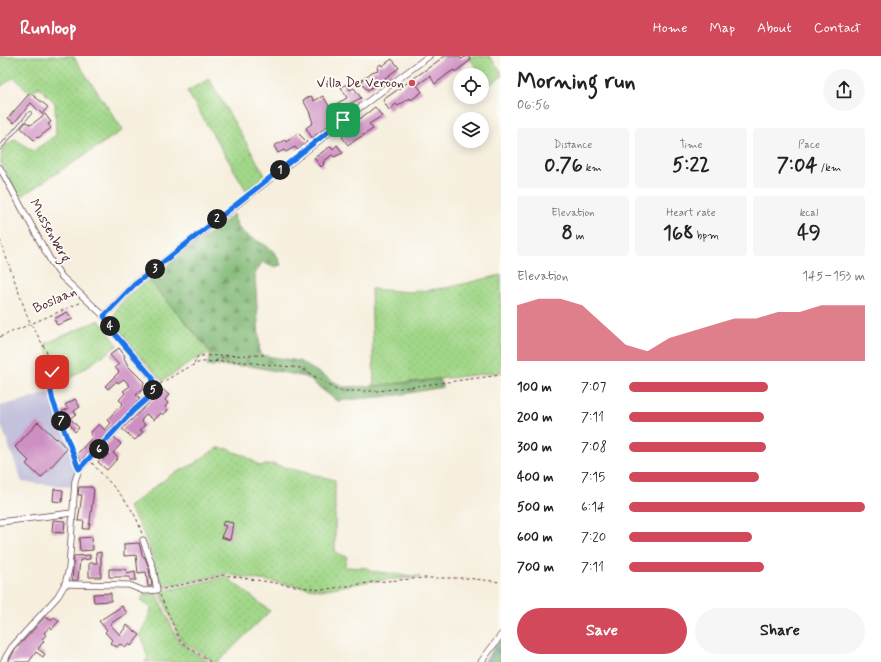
<!DOCTYPE html>
<html lang="en">
<head>
<meta charset="utf-8">
<style>
	body { margin:0; font-family:Mynerve,sans-serif; background:#f6f6f6; color:#222; height:100vh; display:flex; flex-direction:column; font-size:15px; white-space:nowrap }
	* { box-sizing:border-box; margin:0 }
	p { font-size:13px; color:#767676 }
	.icon { flex:none; width:22px; height:22px; fill:none; stroke:currentColor; stroke-width:2; stroke-linecap:round; stroke-linejoin:round }
	.map { position:relative; flex:1; overflow:hidden }
	.side { display:flex; flex-direction:column; background:#fff; width:380px }
	.side>* { flex:none }
	.tools { position:absolute; left:453px; top:12px; display:grid; gap:8px }
	.tools a { display:grid; place-items:center; width:36px; height:36px; border-radius:50%; background:#fff; box-shadow:0 2px 10px #0003; font-size:20px }
	.pin { position:absolute; display:grid; place-items:center; width:34px; height:34px; color:#fff; margin:-17px; border-radius:8px; box-shadow:0 2px 6px #0006 }
	.km { position:absolute; width:20px; height:20px; margin:-10px; border-radius:50%; background:#222; color:#fff; font-size:11px; line-height:20px; text-align:center }
	.round { display:grid; place-items:center; flex:none; width:42px; height:42px; border-radius:21px; background:#f6f6f6 }
	.overview { display:flex; align-items:center; justify-content:space-between; height:68px; padding:0 16px }
	h1 { font-size:22px; font-weight:700; line-height:30px }
	.figures { display:grid; grid-template-columns:repeat(3,1fr); gap:6px; height:68px; padding:4px 16px }
	.figures div { display:grid; align-content:center; border-radius:4px; background:#f6f6f6; text-align:center }
	.figures b { font-size:20px; font-weight:700 }
	.figures small { font-size:11px; font-weight:400 }
	.figures p { font-size:11px }
	.chart { height:112px; padding:8px 16px }
	.chart p { display:flex; justify-content:space-between }
	.chart svg { width:100%; height:72px; margin-top:4px; fill:#d1495b; opacity:.7 }
	.primary-button { display:flex; gap:8px; margin-top:auto; padding:8px 16px }
	.primary-button a { flex:1; height:46px; border-radius:24px; background:#d1495b; color:#fff; font-size:16px; font-weight:700; line-height:46px; text-align:center }
	.primary-button a+a { background:#f6f6f6; color:#222 }
	ul { padding:0 16px; list-style:none; font-size:13px }
	li { display:grid; grid-template-columns:64px 48px 1fr; align-items:center; height:30px }
	li i { height:10px; border-radius:5px; background:#d1495b }
	header { display:flex; align-items:center; gap:24px; box-sizing:border-box; height:56px; padding:0 20px; background:#d1495b; color:#fff }
	header strong { font-size:19px }
	nav { display:flex; gap:22px; margin-inline-start:auto; font-size:14px }
	main { display:flex; flex:1; min-height:0 }
	.map>svg:first-child { display:block }
</style>
</head>
<body>
<header>
<strong>Runloop</strong>
<nav><a>Home</a><a>Map</a><a>About</a><a>Contact</a></nav>
</header>
<main>
<div class="map">
<svg width="501" height="606" viewBox="0 0 501 606">
	<defs>
		<pattern id="grass-dots" width="8" height="8" patternUnits="userSpaceOnUse"><rect width="8" height="8" fill="#a1d788"/><path d="M2 2h.1M6 6h.1" fill="none" stroke="#8cb876" stroke-width="1.8" stroke-linecap="round"/></pattern>
		<pattern id="forest-firs" width="22" height="20" patternUnits="userSpaceOnUse"><rect width="22" height="20" fill="#80b874"/><path d="M5 1l3.5 6h-7zM16 11l3.5 6h-7z" fill="#6b955f"/></pattern>
	</defs>
	<rect width="100%" height="100%" fill="#fdfcf7"/>
	<filter id="ink" filterUnits="userSpaceOnUse"><feTurbulence type="fractalNoise" baseFrequency=".025" numOctaves="2"/><feDisplacementMap in="SourceGraphic" scale="8" xChannelSelector="R" yChannelSelector="G"/><feConvolveMatrix kernelMatrix="1 2 1 2 8 2 1 2 1" color-interpolation-filters="sRGB"/></filter>
	<filter id="wash" filterUnits="userSpaceOnUse"><feTurbulence type="fractalNoise" baseFrequency=".012" numOctaves="4" result="noise"/><feDisplacementMap in="SourceGraphic" scale="16" xChannelSelector="R" yChannelSelector="G"/><feGaussianBlur stdDeviation="0.9" result="paint"/><feColorMatrix in="noise" values="0 0 0 0 0 0 0 0 0 0 0 0 0 0 0 0 0 1.4 0 .05"/><feComposite in="paint" operator="in"/></filter>
	<g filter="url(#wash)">
		<rect width="100%" height="100%" fill="#f6efde"/>
		<polygon fill="#c3c1db" points="50,337 76,407 71,431 22,426 0,366 0,350"/>
		<g fill="url(#grass-dots)" stroke="#767b5a">
			<polygon points="0,0 73,0 123,74 20,141 1,107 2,92 15,83 33,95 56,79 55,47 39,31 30,37 14,21 0,31"/>
			<polygon points="468,0 489,0 501,15 501,21 489,29"/>
			<polygon points="209,23 266,121 246,134 187,35"/>
			<polygon points="501,219 501,316 374,330 371,233 410,236 446,232"/>
			<path d="M149 224 211 297 196 303 162 325 119 277 113 264C117 245 134 235 149 224Z"/>
			<polygon points="99,264 118,289 52,335 53,307 45,288"/>
			<path d="M217 392 230 393 233 396 244 399 260 410 272 408 335 424V496L347 501 344 511 369 512V515L420 521 371 525 321 534 225 518 162 532 158 531C157 506 143 471 128 451L171 419 194 408Z"/>
			<polygon points="224,521 228,522 270,555 218,606 214,606 181,584 160,536"/>
			<polygon points="156,537 179,586 209,606 144,606 148,603 141,578 152,552 141,545 144,538"/>
		</g>
		<g fill="url(#forest-firs)" stroke="#656c50">
			<path d="M234 158C238 190 271 178 281 209L273 211 262 206 255 218 260 299 299 305 343 331 374 330 439 323 443 331 398 339 337 345 306 321 250 310H207L211 296 149 224Z"/>
			<polygon points="501,583 501,606 484,606"/>
		</g>
		<g fill="none" stroke-linecap="round" stroke-linejoin="round">
			<polyline stroke="#6ba0d7" stroke-width="1.5" points="488,606 501,589"/>
		</g>
		<g id="blocks">
			<g fill="#cd8ec2">
				<polygon points="445,0 459,0 461,3 468,0 471,4 455,16 454,14 449,17 435,28 430,20 417,29 422,36 411,44 410,42 398,50 396,48 389,54 383,44"/>
				<polygon points="392,3 399,12 368,34 365,32 362,27 363,26 362,24 372,16 378,14 377,11 381,8 382,10"/>
				<polygon points="345,29 347,29 350,34 354,32 361,42 347,49 349,51 335,60 330,68 312,82 306,72 313,67 309,55 303,44 311,40 314,45 323,40 329,50 334,49 347,42 341,31"/>
				<polygon points="30,37 48,51 42,58 31,47 14,67 8,62"/>
				<polygon points="375,51 382,60 369,68 373,73 348,89 342,81 354,71 352,69"/>
				<polygon points="45,58 51,66 48,68 51,72 38,82 37,81 34,84 21,72 26,66 31,69"/>
				<polygon points="298,77 307,86 298,94 295,91 286,96 284,94 278,97 274,90 285,84 286,86"/>
				<polygon points="337,89 343,97 334,101 332,99 323,106 324,108 321,111 314,102 331,90 333,93"/>
				<polygon points="67,256 73,263 57,269 54,263"/>
				<polygon points="119,292 125,300 124,302 129,311 144,326 143,333 136,339 140,343 81,405 77,398 92,382 90,377 99,368 105,374 111,367 107,364 123,347 119,344 125,337 123,335 130,330 124,323 118,327 117,325 108,333 105,330 119,316 115,311 119,309 110,299"/>
				<polygon points="161,332 169,339 165,344 168,347 165,351 168,354 163,359 161,357 154,364 146,358 141,365 145,369 140,374 143,376 135,384 122,373 153,343"/>
				<polygon points="75,343 80,351 74,355 76,358 70,362 79,372 75,376 69,367 65,368 60,356 68,353 65,349"/>
				<polygon points="38,366 56,383 57,382 67,393 41,422 26,408 29,405 15,391"/>
				<polygon points="114,381 121,388 113,397 118,401 117,403 107,414 98,406 101,402 103,404 109,399 103,393"/>
				<polygon points="79,431 92,431 94,434 89,473 83,473 84,465 78,465 82,439 78,439"/>
				<polygon points="54,433 63,434 62,446 53,445"/>
				<polygon points="53,464 65,465 64,477 52,476"/>
				<polygon points="224,465 233,467 230,484 221,481 226,470 222,469"/>
				<polygon points="92,481 93,494 80,495 79,482"/>
				<polygon points="139,487 143,501 145,501 149,513 152,530 148,530 146,516 138,517 136,499 124,500 124,488"/>
				<polygon points="101,496 101,521 89,521 89,507 97,507 96,497"/>
				<polygon points="90,499 90,503 80,504 78,524 72,524 74,500"/>
				<polygon points="109,513 126,513 127,517 135,515 136,524 130,524 130,521 109,521"/>
				<polygon points="111,537 111,545 94,546 93,538"/>
				<polygon points="122,550 127,557 110,568 120,579 127,569 140,579 131,590 129,588 126,591 120,588 117,591 110,587 112,584 105,576 107,574 99,565"/>
				<polygon points="45,561 51,564 54,561 59,565 52,573 50,570 44,577 46,579 42,583 44,585 38,593 45,598 43,601 36,596 29,606 8,606 15,594"/>
			</g>
		</g>
	</g>
	<g filter="url(#ink)">
		<use href="#blocks" fill-opacity="0" stroke="#643e46" stroke-width="1"/>
		<g fill="none" stroke-linecap="round" stroke-linejoin="round">
			<g stroke="#643e46" stroke-width="4">
				<g id="lane">
					<polyline points="0,92 30,57"/>
					<polyline points="56,352 79,413"/>
				</g>
			</g>
			<g stroke="#643e46" stroke-width="7">
				<g id="street">
					<polyline points="0,112 52,207 62,221 104,260 113,275 152,321 155,332 150,340 134,354 79,413 75,425 69,513 65,528 58,540 12,591 3,606"/>
					<polyline points="104,260 134,229 321,83 343,64 429,0"/>
					<polyline points="0,466 72,457"/>
					<polyline points="65,528 129,529 144,535 157,534 153,512 143,484"/>
					<polyline points="481,606 501,579"/>
				</g>
			</g>
			<g stroke="#643e46" stroke-width="1" stroke-dasharray="3 3" stroke-linecap="butt">
				<polyline points="0,184 28,262 49,300 52,316 51,336 55,348"/>
				<polyline points="0,281 82,246"/>
				<polyline points="215,305 228,299"/>
				<polyline points="194,308 198,300 265,299"/>
				<polyline points="160,328 181,315 200,306 234,305 301,312 338,335 378,335 501,319"/>
				<path d="M92 407C111 429 136 450 142 479"/>
				<polyline points="163,533 224,519 321,534 374,526 424,522 466,522 501,526"/>
				<polyline points="160,539 180,585 210,606"/>
			</g>
			<use href="#lane" stroke="#fff" stroke-width="2.5"/>
			<use href="#street" stroke="#fff" stroke-width="5.5"/>
		</g>
	</g>
	<g fill="none" stroke-linecap="round" stroke-linejoin="round" filter="url(#ink)">
		<g stroke="#fff" stroke-width="8">
			<polyline id="route" points="52,316 51,336 53,345 79,413 134,354 150,340 154,332 152,321 113,276 104,260 134,229 343,64"/>
		</g>
		<use href="#route" stroke="#1a73e8" stroke-width="5"/>
	</g>
	<circle fill="#d1495b" stroke="#fdfcf7" stroke-width="1.5" cx="412" cy="27" r="4"/>
	<g text-anchor="middle" dominant-baseline="central" stroke-width="3.5" stroke-linejoin="round" paint-order="stroke">
		<g font-size="14" fill="#4a1f2b" stroke="#fdfcf7" text-anchor="end">
			<text x="404" y="27">Villa De Veroon</text>
		</g>
		<g font-size="14" fill="#4a1f2b" stroke="#fdfcf7">
			<text transform="translate(50 175) rotate(61)">Mussenberg</text>
			<text transform="translate(55 244) rotate(-24)">Boslaan</text>
		</g>
	</g>
</svg>
<div class="tools">
<a><svg class="icon" aria-label="locate" viewBox="0 0 24 24"><circle cx="12" cy="12" r="6"/><path d="M12 2v4M12 18v4M2 12h4M18 12h4"/></svg></a>
<a><svg class="icon" aria-label="layers" viewBox="0 0 24 24"><path d="M12 4l9 5-9 5-9-5zM3 14l9 5 9-5"/></svg></a>
</div>
<div class="pin" style="left:343px;top:64px;background:#1e9e55"><svg class="icon" aria-label="arrive" viewBox="0 0 24 24"><path d="M6 21V4h12l-3 4 3 4H6"/></svg></div>
<div class="pin" style="left:52px;top:316px;background:#d93025"><svg class="icon" aria-label="check" viewBox="0 0 24 24"><path d="M5 12l5 5 9-10"/></svg></div>
<b class="km" style="left:280px;top:114px">1</b>
<b class="km" style="left:217px;top:163px">2</b>
<b class="km" style="left:155px;top:213px">3</b>
<b class="km" style="left:110px;top:270px">4</b>
<b class="km" style="left:153px;top:334px">5</b>
<b class="km" style="left:99px;top:393px">6</b>
<b class="km" style="left:61px;top:365px">7</b>
</div>
<section class="side">
<div class="overview"><div><h1>Morning run</h1><p>06:56</p></div><a class="round"><svg class="icon" aria-label="share" viewBox="0 0 24 24"><path d="M12 15V3M7 8l5-5 5 5M5 13v7h14v-7"/></svg></a></div>
<div class="figures">
<div><p>Distance</p><b>0.76<small> km</small></b></div>
<div><p>Time</p><b>5:22</b></div>
<div><p>Pace</p><b>7:04<small> /km</small></b></div>
</div>
<div class="figures">
<div><p>Elevation</p><b>8<small> m</small></b></div>
<div><p>Heart rate</p><b>168<small> bpm</small></b></div>
<div><p>kcal</p><b>49</b></div>
</div>
<div class="chart"><p><span>Elevation</span>145–153 m</p>
<svg viewBox="0 0 160 44" preserveAspectRatio="none"><path d="M0 44V10L10 6L20 6L30 10L40 22L50 34L60 38L70 30L80 26L90 22L100 18L110 18L120 14L130 14L140 10L150 10L160 10V44z"/></svg>
</div>
<ul>
<li><b>100 m</b>7:07<i style="width:59%"></i></li>
<li><b>200 m</b>7:11<i style="width:57%"></i></li>
<li><b>300 m</b>7:08<i style="width:58%"></i></li>
<li><b>400 m</b>7:15<i style="width:55%"></i></li>
<li><b>500 m</b>6:14<i style="width:100%"></i></li>
<li><b>600 m</b>7:20<i style="width:52%"></i></li>
<li><b>700 m</b>7:11<i style="width:57%"></i></li>
</ul>
<div class="primary-button"><a>Save</a><a>Share</a></div>
</section>
</main>
</body>
</html>
